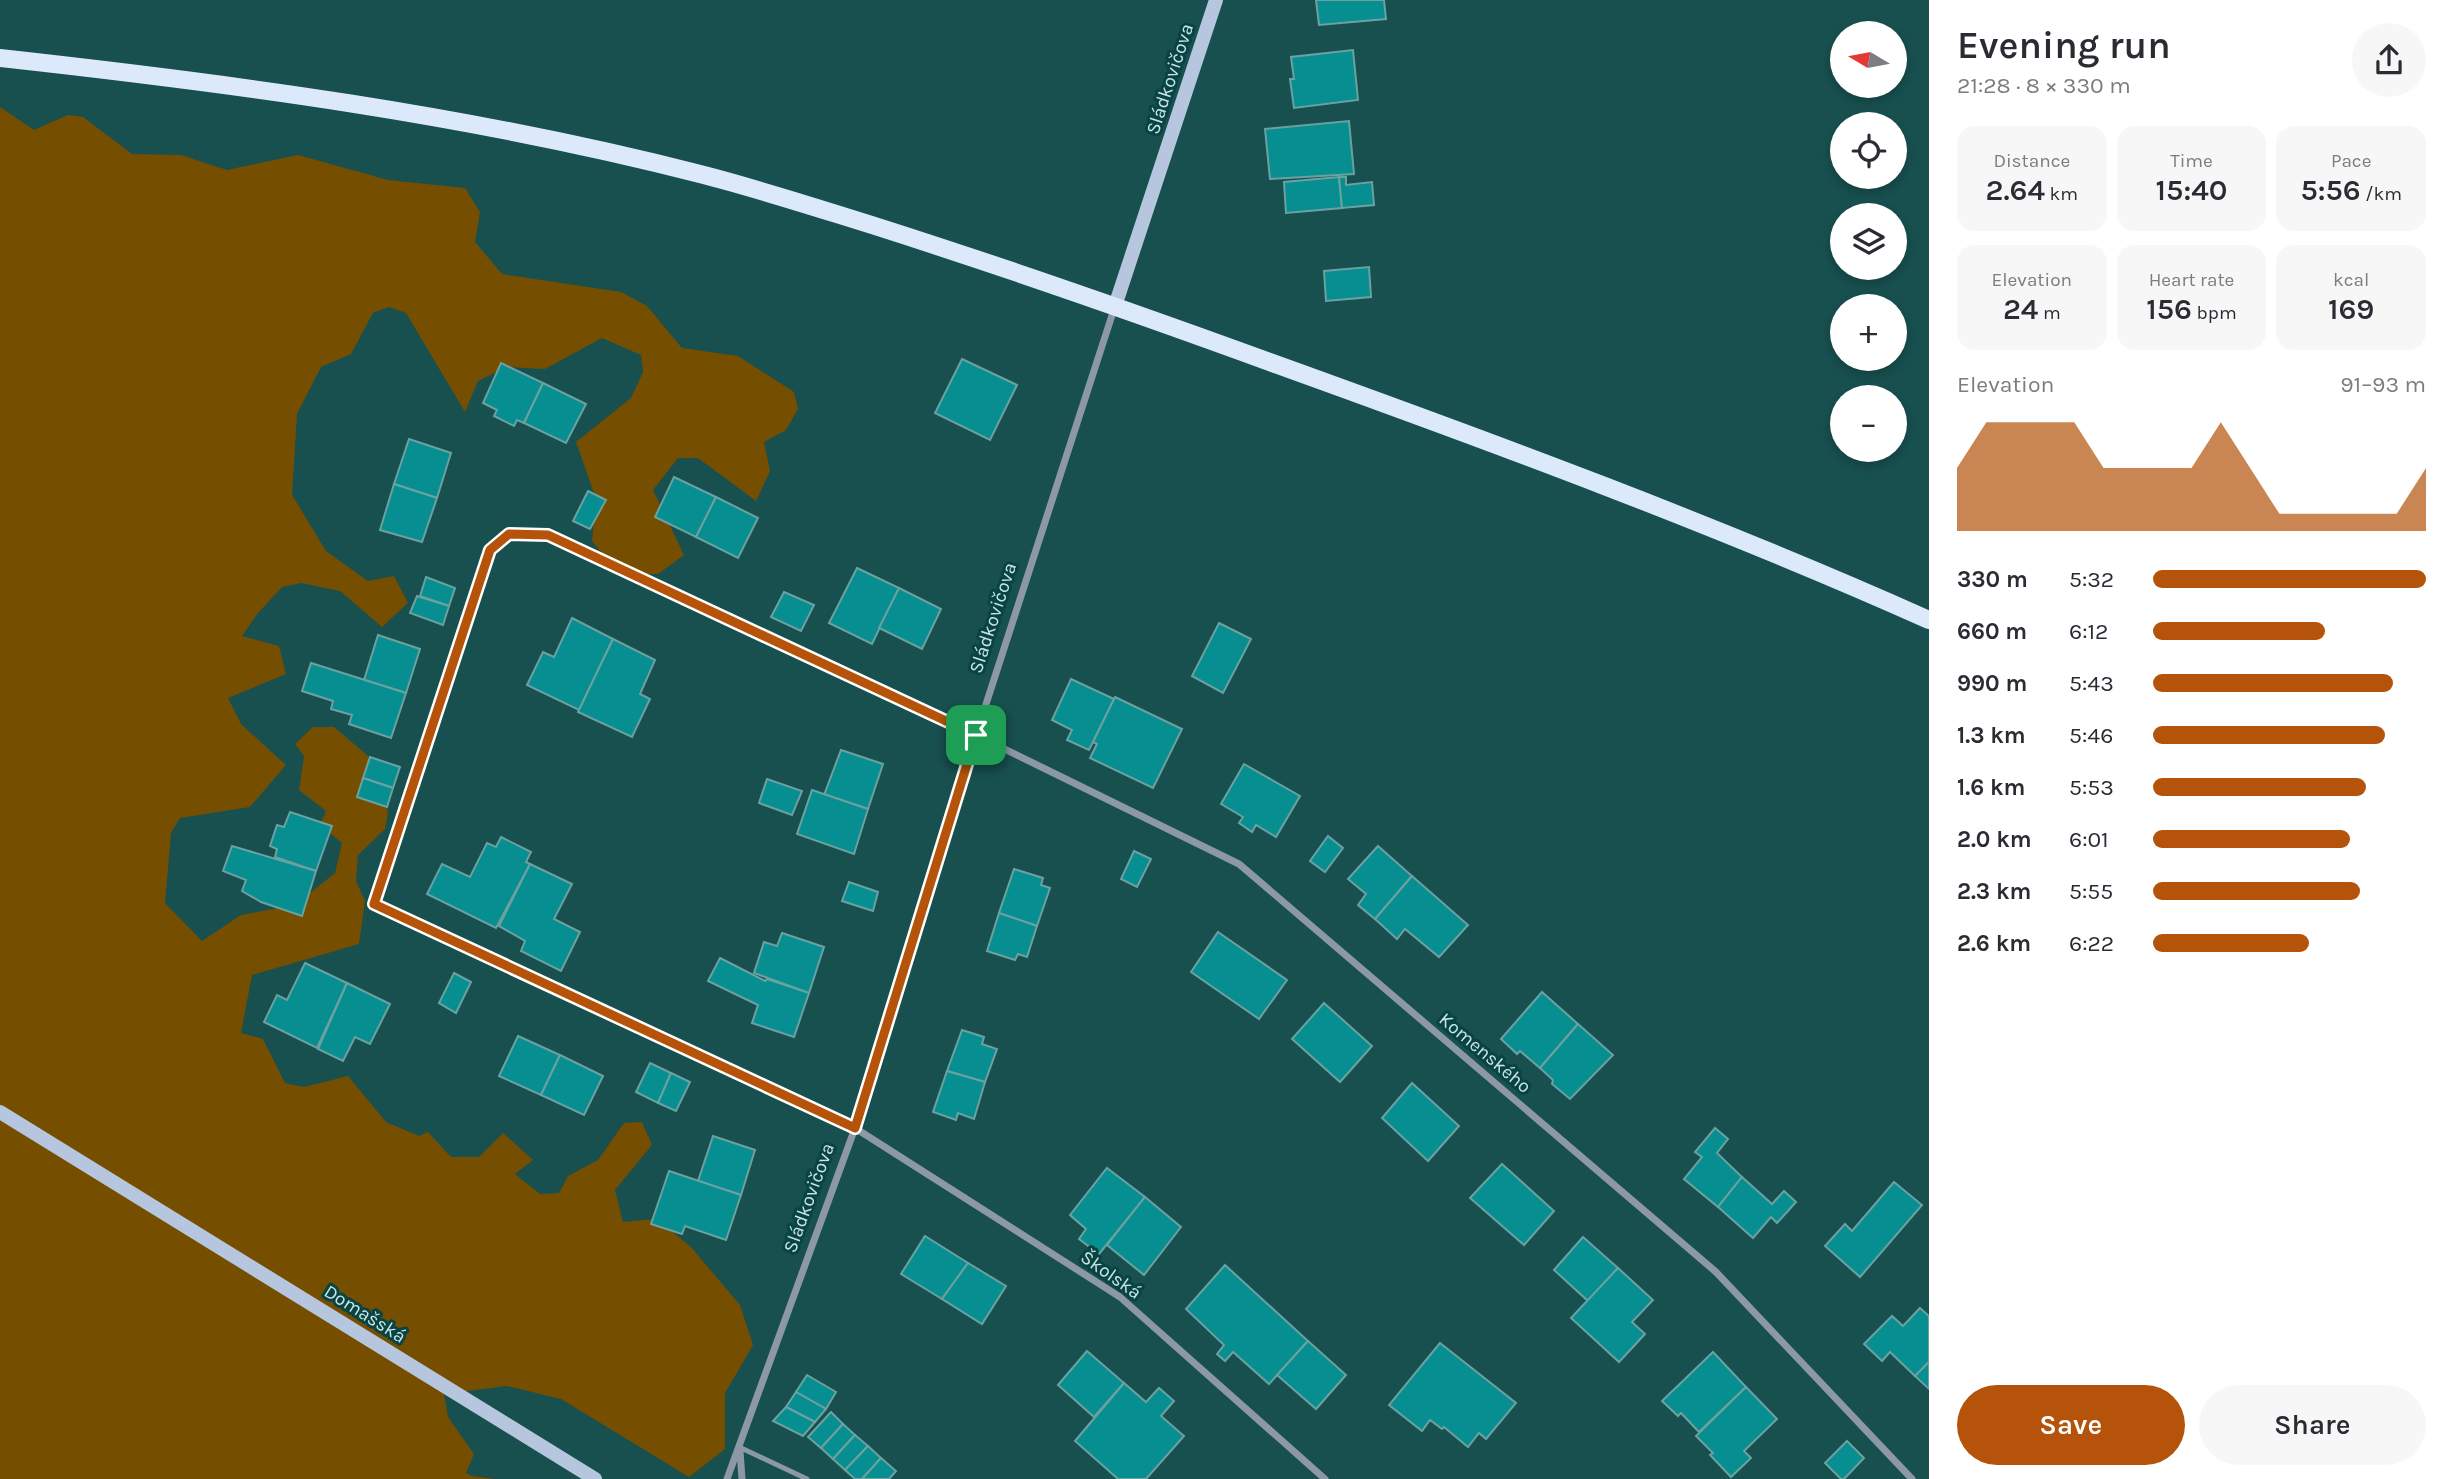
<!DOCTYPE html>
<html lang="en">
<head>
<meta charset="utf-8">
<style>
	body { margin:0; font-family:Karla,sans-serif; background:#f7f7f7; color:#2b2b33; height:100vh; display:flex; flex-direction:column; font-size:26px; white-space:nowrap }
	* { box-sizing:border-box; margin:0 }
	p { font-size:23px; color:#7c7c81 }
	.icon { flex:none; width:38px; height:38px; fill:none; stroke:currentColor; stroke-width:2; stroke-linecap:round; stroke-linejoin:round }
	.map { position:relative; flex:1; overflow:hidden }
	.sheet { display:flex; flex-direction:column; background:#fff; width:525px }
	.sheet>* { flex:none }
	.needle { width:46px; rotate:280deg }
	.controls { position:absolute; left:1830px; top:21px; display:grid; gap:14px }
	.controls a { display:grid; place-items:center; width:77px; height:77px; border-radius:50%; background:#fff; box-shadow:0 4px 10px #0003; font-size:35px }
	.pin { position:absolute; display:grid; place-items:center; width:60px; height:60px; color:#fff; margin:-30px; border-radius:14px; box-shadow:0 4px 10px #0006 }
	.round { display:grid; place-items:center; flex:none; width:74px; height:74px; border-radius:37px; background:#f7f7f7 }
	.overview { display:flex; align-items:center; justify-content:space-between; height:119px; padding:0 28px }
	h1 { font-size:38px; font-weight:600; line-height:52px }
	.stats { display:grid; grid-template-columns:repeat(3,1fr); gap:10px; height:119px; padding:7px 28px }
	.stats div { display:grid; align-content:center; border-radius:18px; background:#f7f7f7; text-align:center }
	.stats b { font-size:30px; font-weight:600 }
	.stats small { font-size:19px; font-weight:400 }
	.stats p { font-size:19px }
	.chart { height:196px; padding:14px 28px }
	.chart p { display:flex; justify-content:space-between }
	.chart svg { width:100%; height:126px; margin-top:7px; fill:#b45309; opacity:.7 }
	.cta { display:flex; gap:14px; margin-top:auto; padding:14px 28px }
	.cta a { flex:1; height:80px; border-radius:42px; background:#b45309; color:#fff; font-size:28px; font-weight:600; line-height:80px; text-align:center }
	.cta a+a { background:#f7f7f7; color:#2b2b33 }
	ul { padding:0 28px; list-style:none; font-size:23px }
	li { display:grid; grid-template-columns:112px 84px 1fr; align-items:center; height:52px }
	li i { height:18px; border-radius:9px; background:#b45309 }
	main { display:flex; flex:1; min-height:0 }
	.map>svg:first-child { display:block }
</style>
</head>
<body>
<main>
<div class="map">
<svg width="1929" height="1479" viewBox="0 0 1929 1479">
	<rect width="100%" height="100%" fill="#184f4f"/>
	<polygon fill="#754e00" points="0,107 34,130 68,115 83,117 132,154 181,155 227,170 298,155 388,180 465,188 480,212 475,242 502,274 621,292 647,306 682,348 738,356 794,392 798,409 786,430 764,442 770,471 756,501 698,458 678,458 653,490 684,555 658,574 619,575 592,541 596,499 576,442 631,398 643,372 641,355 602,338 545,369 506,367 478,381 465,412 406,313 389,307 373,313 351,354 321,367 297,414 292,495 326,551 368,581 394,576 408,603 382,627 340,591 301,583 282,587 258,613 242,636 279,646 286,674 228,698 241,724 286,765 250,807 180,818 171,833 165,903 202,941 241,915 295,905 335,873 342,843 320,825 326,811 299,790 304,756 295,744 313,727 334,727 368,756 388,812 385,829 358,855 356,881 365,901 359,944 252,975 241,1033 263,1039 285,1083 304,1087 348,1076 386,1122 419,1136 428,1132 451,1157 479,1157 503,1133 533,1160 515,1174 540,1194 559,1193 568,1176 598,1160 624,1123 642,1122 652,1145 615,1190 623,1222 657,1219 691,1247 740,1305 753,1345 725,1393 725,1449 689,1477 561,1399 507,1386 444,1394 448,1417 474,1454 466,1473 472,1476 495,1479 0,1479"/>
	<g fill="#078e90" stroke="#6ca1a1" stroke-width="2">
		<polygon points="1316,0 1384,0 1386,19 1319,25"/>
		<polygon points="1353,50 1358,100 1294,108 1290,79 1294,79 1291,57"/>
		<polygon points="1349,121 1354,174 1270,179 1265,129"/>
		<polygon points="1339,177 1342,208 1286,213 1284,182"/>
		<polygon points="1339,177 1346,177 1346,185 1372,182 1374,205 1342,208"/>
		<polygon points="1369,267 1371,297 1326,301 1324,271"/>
		<polygon points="962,359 1017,385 990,440 935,413"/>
		<polygon points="501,363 543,383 524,423 517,420 514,426 494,416 497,410 483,403"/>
		<polygon points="543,383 586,404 566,443 524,423"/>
		<polygon points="409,439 451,453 437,498 394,484"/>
		<polygon points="674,477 716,497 696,537 655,517"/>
		<polygon points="394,484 437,498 422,542 380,530"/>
		<polygon points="588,491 606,500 590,529 573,521"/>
		<polygon points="716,497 758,518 738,558 696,537"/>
		<polygon points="857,568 899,588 872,644 829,623"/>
		<polygon points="426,577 455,588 449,606 420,596"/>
		<polygon points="899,588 941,609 922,649 879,628"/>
		<polygon points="784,592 814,605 801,631 771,617"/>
		<polygon points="417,596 449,606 443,625 410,613"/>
		<polygon points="572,618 613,639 579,710 527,685 543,652 554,657"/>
		<polygon points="1219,623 1251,639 1223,693 1192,676"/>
		<polygon points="378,635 420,649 406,693 364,680"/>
		<polygon points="613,639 655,660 640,694 650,699 632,737 578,712"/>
		<polygon points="311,663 406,693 391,738 349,724 352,715 331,709 333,701 302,691"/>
		<polygon points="1071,679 1114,699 1089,750 1067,740 1072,730 1052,720"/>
		<polygon points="1115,697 1182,729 1153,788 1090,758 1097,744 1093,742"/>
		<polygon points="841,750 883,764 868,809 824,795"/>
		<polygon points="370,757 400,767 393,788 363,778"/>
		<polygon points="1244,764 1300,796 1276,837 1256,825 1252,832 1239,823 1243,817 1221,804"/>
		<polygon points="363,778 393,788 387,807 357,797"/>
		<polygon points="767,779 802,791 792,815 759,803"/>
		<polygon points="812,790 868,809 854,854 797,834"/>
		<polygon points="290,812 332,826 316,871 275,857 277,849 270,846 277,825 284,827"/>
		<polygon points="1328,836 1343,848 1325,872 1310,861"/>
		<polygon points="501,837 531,852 526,862 530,864 496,928 427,894 442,864 470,877 487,843 496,847"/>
		<polygon points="232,846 316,871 302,916 261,902 242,891 246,880 223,871"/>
		<polygon points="1378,846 1412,876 1375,919 1358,905 1366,894 1348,879"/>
		<polygon points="1134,851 1151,859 1137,887 1121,879"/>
		<polygon points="530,864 572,884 554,919 580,932 561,971 521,951 525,941 499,926"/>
		<polygon points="1014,869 1043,878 1041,885 1050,888 1037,926 999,913"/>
		<polygon points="1412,876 1468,925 1439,957 1405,929 1397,939 1375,919"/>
		<polygon points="849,882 878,892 873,911 842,901"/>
		<polygon points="999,913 1037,926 1027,957 1018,954 1015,960 987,951"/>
		<polygon points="1218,932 1287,980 1259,1019 1191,972"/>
		<polygon points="782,933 824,947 809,993 754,973 764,942 777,946"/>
		<polygon points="720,958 765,981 767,979 809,993 794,1037 752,1023 758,1005 708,981"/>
		<polygon points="305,963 347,983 317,1048 264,1022 277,995 287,1000"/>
		<polygon points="454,973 471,982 456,1013 439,1003"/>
		<polygon points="347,983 390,1004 370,1044 355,1037 343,1061 318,1049"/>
		<polygon points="1542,992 1578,1024 1540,1068 1520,1051 1517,1054 1501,1039"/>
		<polygon points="1324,1003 1372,1046 1340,1082 1292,1039"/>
		<polygon points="1578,1024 1613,1055 1570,1099 1552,1084 1553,1080 1540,1068"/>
		<polygon points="962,1030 984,1037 982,1044 997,1049 985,1082 947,1071"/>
		<polygon points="518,1036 560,1055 541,1095 499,1076"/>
		<polygon points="560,1055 603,1076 584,1115 541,1095"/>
		<polygon points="650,1063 671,1073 658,1103 636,1092"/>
		<polygon points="947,1071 985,1082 974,1119 958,1113 956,1120 933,1112"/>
		<polygon points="671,1073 690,1082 676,1111 658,1103"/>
		<polygon points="1412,1083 1459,1126 1428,1161 1382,1118"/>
		<polygon points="1715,1128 1728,1139 1717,1153 1742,1177 1718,1207 1684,1179 1702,1157 1695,1152"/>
		<polygon points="713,1136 755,1150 741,1195 698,1181"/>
		<polygon points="1502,1164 1554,1211 1524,1245 1470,1198"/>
		<polygon points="1107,1168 1145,1197 1099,1254 1079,1239 1086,1229 1070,1215"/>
		<polygon points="669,1171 741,1195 726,1240 685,1226 682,1234 651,1224"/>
		<polygon points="1742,1177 1772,1204 1784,1191 1796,1202 1777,1223 1771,1217 1753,1238 1718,1207"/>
		<polygon points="1894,1182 1922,1205 1860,1277 1825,1246 1845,1224 1852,1231"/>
		<polygon points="1145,1197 1181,1227 1144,1275 1107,1245"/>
		<polygon points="925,1236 968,1263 942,1299 901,1274"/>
		<polygon points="1583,1237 1618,1268 1588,1301 1554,1270"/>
		<polygon points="968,1263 1006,1286 982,1324 942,1299"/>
		<polygon points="1225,1265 1308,1341 1269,1384 1233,1352 1225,1361 1217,1354 1224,1345 1186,1309"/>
		<polygon points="1618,1268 1653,1300 1632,1322 1645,1334 1619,1362 1571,1318"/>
		<polygon points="1920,1308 1929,1316 1929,1362 1915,1376 1890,1352 1882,1361 1864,1344 1892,1316 1903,1326"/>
		<polygon points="1308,1341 1346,1375 1316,1409 1277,1375"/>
		<polygon points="1440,1343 1516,1403 1486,1439 1479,1433 1468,1447 1444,1427 1442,1429 1430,1420 1422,1431 1389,1405"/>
		<polygon points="1087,1351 1124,1383 1094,1417 1058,1385"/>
		<polygon points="1713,1352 1746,1387 1699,1432 1681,1413 1678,1416 1662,1401"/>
		<polygon points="1929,1362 1929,1389 1915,1376"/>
		<polygon points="807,1375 836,1392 826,1409 796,1392"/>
		<polygon points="1124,1383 1146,1402 1159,1388 1174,1401 1161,1416 1184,1436 1146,1479 1118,1479 1075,1441"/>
		<polygon points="1746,1387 1777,1419 1744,1451 1751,1458 1731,1477 1710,1455 1713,1453 1696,1436"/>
		<polygon points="796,1392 826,1409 815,1422 786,1407"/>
		<polygon points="786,1407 815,1422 803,1436 773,1421"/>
		<polygon points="831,1412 843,1424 821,1448 808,1437"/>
		<polygon points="843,1424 855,1435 833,1459 821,1448"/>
		<polygon points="855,1435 868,1446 845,1470 833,1459"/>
		<polygon points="1847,1441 1864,1458 1844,1479 1841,1479 1825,1463"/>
		<polygon points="868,1446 881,1458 862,1479 855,1479 845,1470"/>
		<polygon points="881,1458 896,1471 889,1479 862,1479"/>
	</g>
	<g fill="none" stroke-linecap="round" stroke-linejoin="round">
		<polyline stroke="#8d98a7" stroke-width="5" points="739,1447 807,1479"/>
		<g stroke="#8d98a7" stroke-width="7">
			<polyline points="740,1451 742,1479"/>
			<polyline points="727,1479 855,1128 976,735 1115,306"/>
			<polyline points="1325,1479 1120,1297 855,1128 374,904 490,550 509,534 548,535 976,735 1239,864 1716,1272 1912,1479"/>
		</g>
		<g stroke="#b5c6de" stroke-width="14">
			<polyline points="1115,306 1216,0"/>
			<polyline points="0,1112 595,1479"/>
		</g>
		<path stroke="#dce9fb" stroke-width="18" d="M0 58C235 84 470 115 700 174 759 189 817 208 875 226 1010 269 1144 316 1278 365 1497 444 1716 525 1929 620"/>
	</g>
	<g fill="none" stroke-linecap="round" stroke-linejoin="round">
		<g stroke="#fff" stroke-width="14">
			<polygon id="route" points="509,534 548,535 976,735 855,1128 374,904 490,550"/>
		</g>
		<use href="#route" stroke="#b45309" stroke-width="9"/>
	</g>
	<g text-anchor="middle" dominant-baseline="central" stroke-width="6" stroke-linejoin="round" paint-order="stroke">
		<g font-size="19" fill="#cbe5e5" stroke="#094445">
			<text transform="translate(1170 79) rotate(-72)">Sládkovičova</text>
			<text transform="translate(993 618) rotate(-72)">Sládkovičova</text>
			<text transform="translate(1485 1053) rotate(40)">Komenského</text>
			<text transform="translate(809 1198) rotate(-70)">Sládkovičova</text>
			<text transform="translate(1111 1275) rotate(35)">Školská</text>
			<text transform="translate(365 1314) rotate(32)">Domašská</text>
		</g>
	</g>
</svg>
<div class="controls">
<a><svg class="needle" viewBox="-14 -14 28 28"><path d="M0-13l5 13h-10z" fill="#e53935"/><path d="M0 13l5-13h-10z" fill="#7c7c81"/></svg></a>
<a><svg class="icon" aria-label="locate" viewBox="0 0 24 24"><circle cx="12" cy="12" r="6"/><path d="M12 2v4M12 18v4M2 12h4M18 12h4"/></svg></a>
<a><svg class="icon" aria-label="layers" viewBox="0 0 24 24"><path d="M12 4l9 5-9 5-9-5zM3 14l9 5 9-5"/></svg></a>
<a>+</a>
<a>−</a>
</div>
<div class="pin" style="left:976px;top:735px;background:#1e9e55"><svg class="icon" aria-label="arrive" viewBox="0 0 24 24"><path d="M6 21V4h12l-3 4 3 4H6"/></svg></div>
</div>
<section class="sheet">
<div class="overview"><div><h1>Evening run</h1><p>21:28 · 8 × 330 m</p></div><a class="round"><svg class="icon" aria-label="share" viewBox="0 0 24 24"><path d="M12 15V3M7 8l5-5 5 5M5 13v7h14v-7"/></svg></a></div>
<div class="stats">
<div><p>Distance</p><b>2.64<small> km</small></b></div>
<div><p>Time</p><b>15:40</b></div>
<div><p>Pace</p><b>5:56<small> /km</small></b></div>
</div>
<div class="stats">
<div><p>Elevation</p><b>24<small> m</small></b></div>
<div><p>Heart rate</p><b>156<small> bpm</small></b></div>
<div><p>kcal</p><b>169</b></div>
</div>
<div class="chart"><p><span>Elevation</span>91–93 m</p>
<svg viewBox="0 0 160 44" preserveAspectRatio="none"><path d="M0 44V22L10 6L20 6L30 6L40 6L50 22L60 22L70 22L80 22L90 6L100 22L110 38L120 38L130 38L140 38L150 38L160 22V44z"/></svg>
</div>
<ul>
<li><b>330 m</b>5:32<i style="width:100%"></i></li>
<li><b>660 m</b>6:12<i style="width:63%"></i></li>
<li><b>990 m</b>5:43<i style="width:88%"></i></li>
<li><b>1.3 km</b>5:46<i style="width:85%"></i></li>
<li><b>1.6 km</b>5:53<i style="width:78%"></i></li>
<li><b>2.0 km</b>6:01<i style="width:72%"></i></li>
<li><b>2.3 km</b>5:55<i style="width:76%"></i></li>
<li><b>2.6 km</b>6:22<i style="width:57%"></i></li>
</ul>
<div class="cta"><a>Save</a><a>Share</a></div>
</section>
</main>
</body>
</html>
